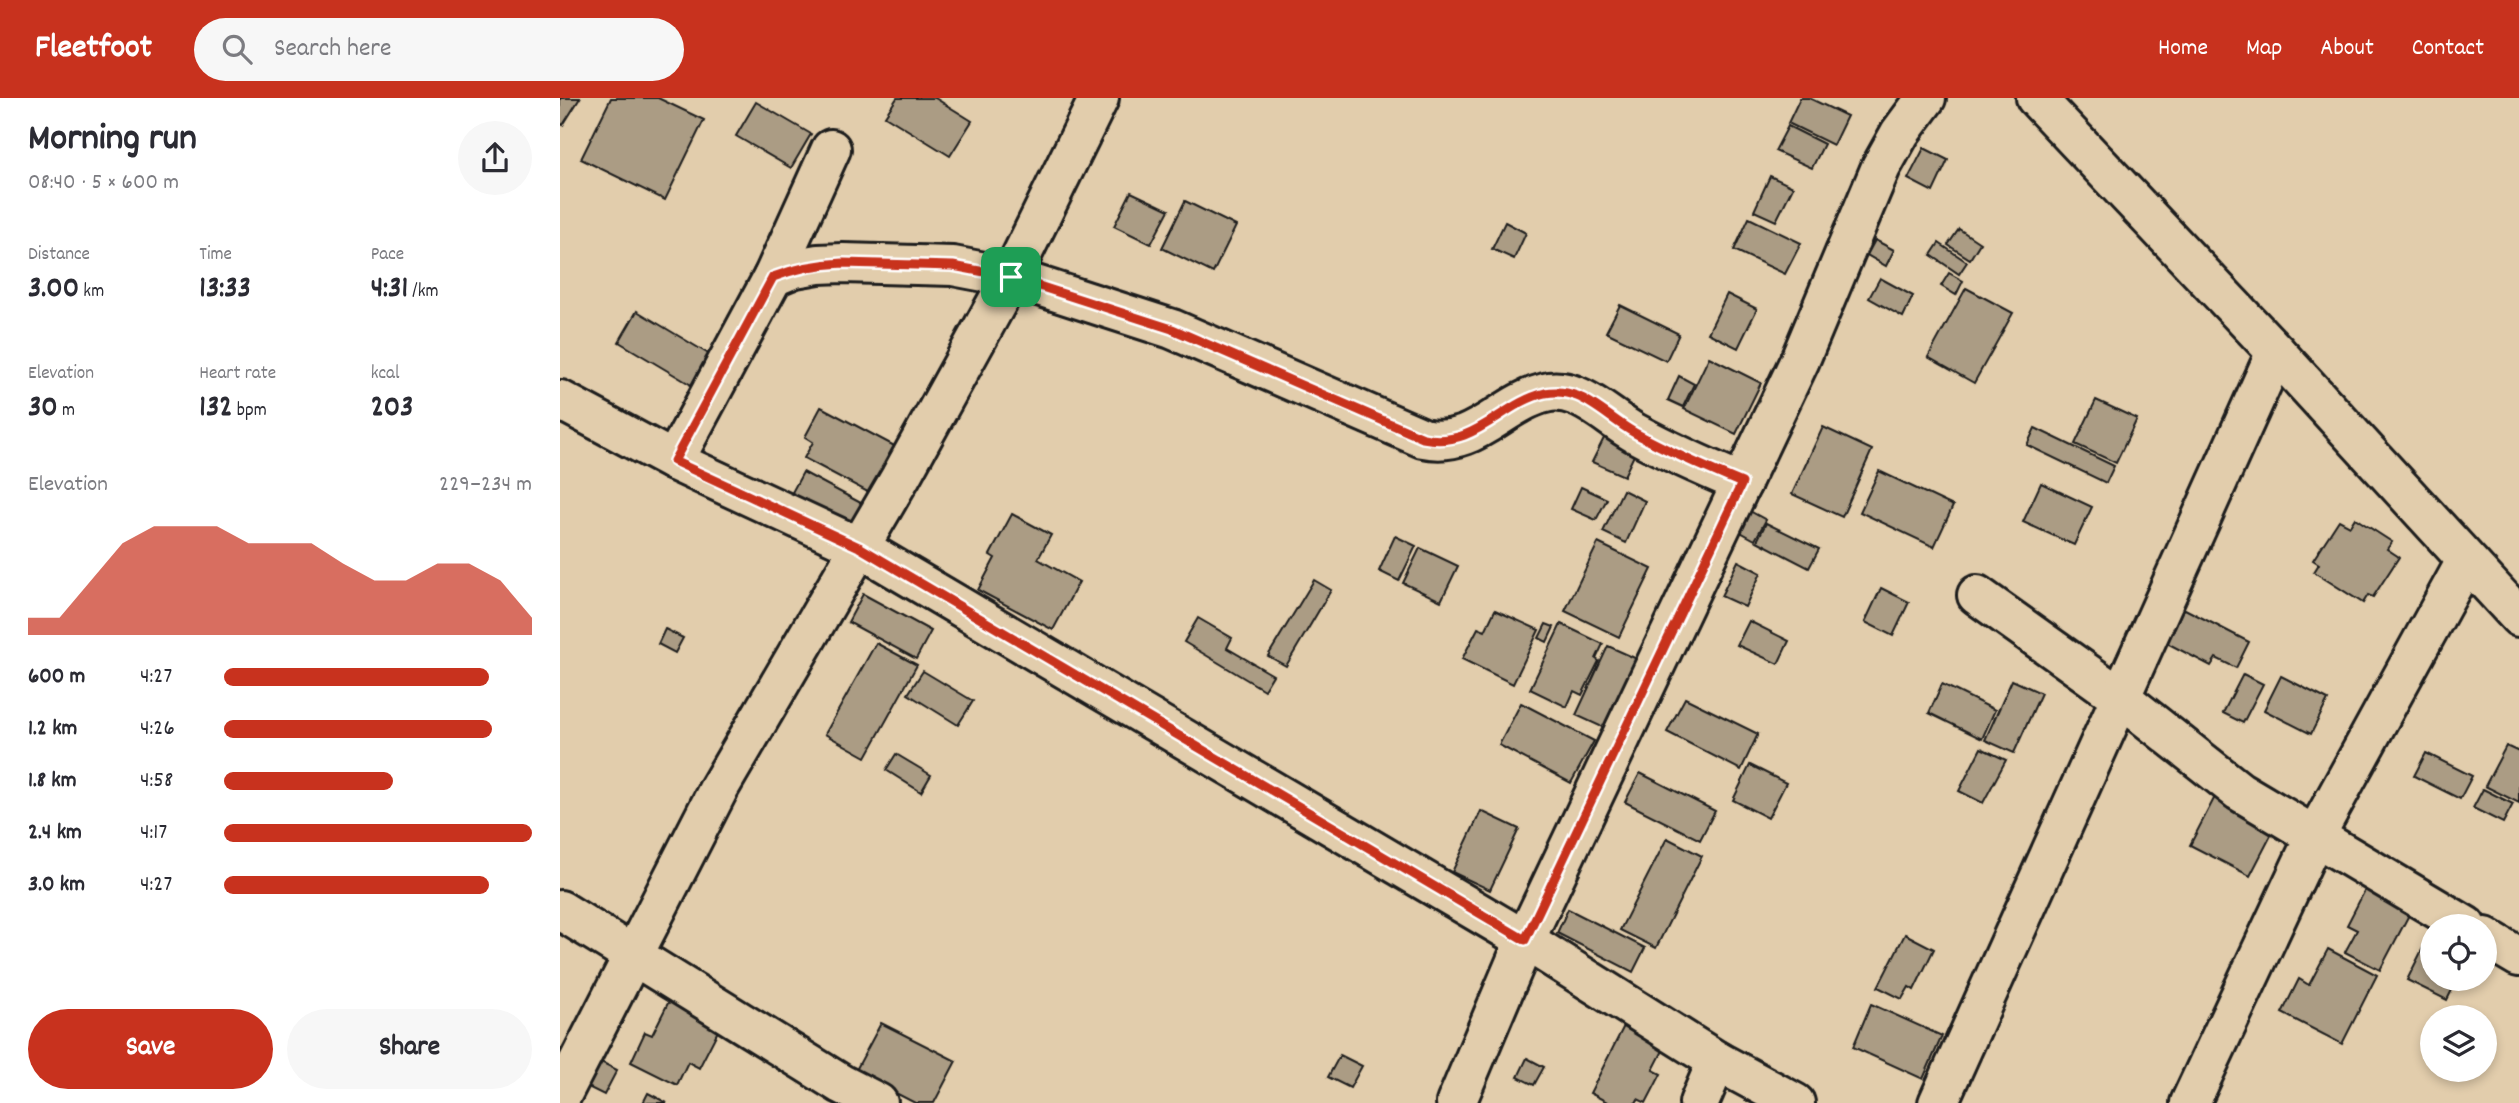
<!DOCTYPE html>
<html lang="en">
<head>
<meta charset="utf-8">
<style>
	body { margin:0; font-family:Dekko,sans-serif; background:#f7f7f7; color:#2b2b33; height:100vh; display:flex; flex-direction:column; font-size:26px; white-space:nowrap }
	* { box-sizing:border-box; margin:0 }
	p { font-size:23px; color:#7c7c81 }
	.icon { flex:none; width:38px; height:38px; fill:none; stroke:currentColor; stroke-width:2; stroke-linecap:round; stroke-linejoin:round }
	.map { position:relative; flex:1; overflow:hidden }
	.panel { display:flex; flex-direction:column; background:#fff; width:560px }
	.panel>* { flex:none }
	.fabs { position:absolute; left:1860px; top:816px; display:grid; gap:14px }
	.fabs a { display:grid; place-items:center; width:77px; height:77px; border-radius:50%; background:#fff; box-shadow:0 4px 10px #0003; font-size:35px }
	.pin { position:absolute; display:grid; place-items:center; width:60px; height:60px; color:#fff; margin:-30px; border-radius:14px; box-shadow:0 4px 10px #0006 }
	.round { display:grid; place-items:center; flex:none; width:74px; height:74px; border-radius:37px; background:#f7f7f7 }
	.head { display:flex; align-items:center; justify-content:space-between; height:119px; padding:0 28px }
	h1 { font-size:38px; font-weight:700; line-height:52px }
	.metrics { display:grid; grid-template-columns:repeat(3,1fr); gap:10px; height:119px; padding:7px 28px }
	.metrics div { display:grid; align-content:center }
	.metrics b { font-size:30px; font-weight:700 }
	.metrics small { font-size:19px; font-weight:400 }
	.metrics p { font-size:19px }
	.chart { height:196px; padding:14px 28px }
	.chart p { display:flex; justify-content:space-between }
	.chart svg { width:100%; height:126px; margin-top:7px; fill:#c8321e; opacity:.7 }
	.action { display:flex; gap:14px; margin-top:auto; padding:14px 28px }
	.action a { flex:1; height:80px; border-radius:42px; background:#c8321e; color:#fff; font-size:28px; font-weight:700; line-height:80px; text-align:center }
	.action a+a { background:#f7f7f7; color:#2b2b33 }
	ul { padding:0 28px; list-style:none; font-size:23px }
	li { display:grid; grid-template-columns:112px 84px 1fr; align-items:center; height:52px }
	li i { height:18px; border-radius:9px; background:#c8321e }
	header { display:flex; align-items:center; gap:42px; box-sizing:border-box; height:98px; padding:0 35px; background:#c8321e; color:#fff }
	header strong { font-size:33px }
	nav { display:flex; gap:38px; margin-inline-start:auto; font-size:24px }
	.search { width:490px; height:63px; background:#f7f7f7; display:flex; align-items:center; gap:18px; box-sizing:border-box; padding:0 24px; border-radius:38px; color:#7c7c81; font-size:26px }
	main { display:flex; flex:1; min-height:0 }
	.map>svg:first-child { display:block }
</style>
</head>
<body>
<header>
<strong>Fleetfoot</strong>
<div class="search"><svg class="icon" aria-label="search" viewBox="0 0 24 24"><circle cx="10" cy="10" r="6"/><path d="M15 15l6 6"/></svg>Search here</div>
<nav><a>Home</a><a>Map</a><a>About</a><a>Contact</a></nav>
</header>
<main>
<section class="panel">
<div class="head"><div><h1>Morning run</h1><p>08:40 · 5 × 600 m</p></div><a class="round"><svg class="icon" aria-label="share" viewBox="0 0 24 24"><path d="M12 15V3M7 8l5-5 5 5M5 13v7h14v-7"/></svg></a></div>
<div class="metrics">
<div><p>Distance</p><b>3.00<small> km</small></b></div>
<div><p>Time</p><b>13:33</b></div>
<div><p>Pace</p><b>4:31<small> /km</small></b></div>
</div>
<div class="metrics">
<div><p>Elevation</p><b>30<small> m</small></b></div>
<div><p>Heart rate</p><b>132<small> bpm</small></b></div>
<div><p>kcal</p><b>203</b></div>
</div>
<div class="chart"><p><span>Elevation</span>229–234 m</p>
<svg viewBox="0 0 160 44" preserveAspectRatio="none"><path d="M0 44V38L10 38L20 25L30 12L40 6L50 6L60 6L70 12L80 12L90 12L100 19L110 25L120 25L130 19L140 19L150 25L160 38V44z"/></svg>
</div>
<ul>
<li><b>600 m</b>4:27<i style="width:86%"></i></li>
<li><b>1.2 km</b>4:26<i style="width:87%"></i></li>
<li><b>1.8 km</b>4:58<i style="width:55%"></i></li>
<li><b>2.4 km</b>4:17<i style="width:100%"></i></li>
<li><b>3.0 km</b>4:27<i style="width:86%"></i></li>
</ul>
<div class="action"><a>Save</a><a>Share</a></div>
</section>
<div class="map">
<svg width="1959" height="1005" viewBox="0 0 1959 1005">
	<rect width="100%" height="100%" fill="#e2cdac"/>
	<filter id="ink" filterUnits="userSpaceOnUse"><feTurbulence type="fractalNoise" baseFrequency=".0143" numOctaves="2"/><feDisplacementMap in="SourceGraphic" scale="14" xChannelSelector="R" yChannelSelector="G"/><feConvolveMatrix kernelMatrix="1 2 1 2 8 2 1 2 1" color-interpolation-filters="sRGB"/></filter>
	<g filter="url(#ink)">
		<g fill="#ab9c84" stroke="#1c1c1c" stroke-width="2">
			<polygon points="0,0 20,0 3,27 0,25"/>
			<polygon points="51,0 98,0 144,22 105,102 21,61"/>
			<polygon points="337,0 375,0 412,23 390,58 325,18"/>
			<polygon points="1240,0 1249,0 1287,18 1273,47 1228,25"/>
			<polygon points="196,4 251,36 231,70 176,38"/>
			<polygon points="1228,28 1264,46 1252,70 1215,53"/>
			<polygon points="1364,50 1388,62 1373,94 1348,81"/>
			<polygon points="1210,78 1233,89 1216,123 1194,113"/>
			<polygon points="571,94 609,112 591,146 554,128"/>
			<polygon points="625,103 676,128 653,175 602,150"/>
			<polygon points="1189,120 1241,145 1225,176 1174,152"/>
			<polygon points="945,124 966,135 954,161 932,151"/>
			<polygon points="1399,131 1420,145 1410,161 1388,147"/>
			<polygon points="1315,142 1334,152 1326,168 1307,157"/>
			<polygon points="1379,145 1407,164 1399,176 1371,157"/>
			<polygon points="1389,175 1403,183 1396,197 1381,188"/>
			<polygon points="1320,180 1353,198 1343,219 1309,200"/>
			<polygon points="1406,190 1453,215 1414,285 1368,259"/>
			<polygon points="1167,196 1197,211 1178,250 1148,235"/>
			<polygon points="1060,207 1119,236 1106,263 1046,234"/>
			<polygon points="77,213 152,258 133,288 59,244"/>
			<polygon points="1149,259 1201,285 1176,336 1124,311"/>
			<polygon points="1119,278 1134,286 1123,309 1108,302"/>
			<polygon points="1536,302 1577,321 1556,365 1515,346"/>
			<polygon points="261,309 342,352 317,399 244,360 253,344 245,339"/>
			<polygon points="1263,329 1312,352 1282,419 1232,396"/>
			<polygon points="1475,330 1554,368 1546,385 1467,347"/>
			<polygon points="1048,332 1079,347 1064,378 1032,364"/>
			<polygon points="1319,373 1393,408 1374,449 1300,414"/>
			<polygon points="243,374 312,411 299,435 230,398"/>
			<polygon points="1481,385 1532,409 1514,447 1463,424"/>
			<polygon points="1021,389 1047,401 1036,422 1011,411"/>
			<polygon points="1063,392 1085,403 1066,445 1043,434"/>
			<polygon points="1188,412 1206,422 1195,442 1177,432"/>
			<polygon points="452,416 491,437 478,461 519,484 493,532 418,492 435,460 430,457"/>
			<polygon points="1795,420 1832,444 1827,451 1839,459 1813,499 1808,497 1803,505 1754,474 1759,466 1753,462 1779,422 1790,428"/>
			<polygon points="1206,425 1259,451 1249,470 1197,443"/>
			<polygon points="835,438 856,448 839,483 819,473"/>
			<polygon points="1038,445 1092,471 1059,539 1005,513"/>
			<polygon points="860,450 898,468 881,503 843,485"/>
			<polygon points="1178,463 1201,475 1185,509 1161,498"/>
			<polygon points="754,482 771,492 726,568 708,558"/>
			<polygon points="1321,490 1349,504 1333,538 1305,524"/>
			<polygon points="303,496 371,533 356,561 288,524"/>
			<polygon points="1623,510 1689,544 1676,570 1656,560 1651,568 1605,544"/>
			<polygon points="935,512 979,532 953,586 902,561 918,530 925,533"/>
			<polygon points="638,520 672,540 667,550 713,577 704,592 624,544"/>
			<polygon points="1189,523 1229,543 1218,566 1177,547"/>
			<polygon points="986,526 994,529 987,544 979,540"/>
			<polygon points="1001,526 1043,546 1036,561 1039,563 1022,597 1014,593 1007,609 970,591"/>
			<polygon points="105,531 123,540 115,555 98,546"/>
			<polygon points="316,545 357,567 306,659 265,636"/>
			<polygon points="1048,548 1086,565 1053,634 1016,617"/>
			<polygon points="363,573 413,603 398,627 348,596"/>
			<polygon points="1683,576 1703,586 1683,625 1663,615"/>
			<polygon points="1721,578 1768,602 1751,636 1704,612"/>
			<polygon points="1452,582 1481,595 1454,655 1425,642"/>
			<polygon points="1382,586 1435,612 1422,641 1369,615"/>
			<polygon points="1125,600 1198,636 1181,672 1107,634"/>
			<polygon points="961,605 1034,643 1011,685 939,647"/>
			<polygon points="1946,648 1959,654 1959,705 1925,688"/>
			<polygon points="1421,650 1446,662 1423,705 1399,693"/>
			<polygon points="1866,655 1912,678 1900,701 1854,678"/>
			<polygon points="336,656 371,677 361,694 326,672"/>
			<polygon points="1190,667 1226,685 1208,720 1173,702"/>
			<polygon points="1080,675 1155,713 1140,742 1065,704"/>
			<polygon points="1660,689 1720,720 1690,778 1630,747"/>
			<polygon points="1923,691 1953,706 1943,725 1913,710"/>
			<polygon points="921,713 959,731 930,792 892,774"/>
			<polygon points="1107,740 1142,758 1096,850 1060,832"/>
			<polygon points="1806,790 1851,813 1820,872 1785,854 1797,832 1787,827"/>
			<polygon points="1008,811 1085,850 1073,874 997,835"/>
			<polygon points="1872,832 1872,880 1898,880 1887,902 1847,882"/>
			<polygon points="1345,836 1374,851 1354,892 1349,889 1342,901 1318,889"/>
			<polygon points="1768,851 1817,877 1782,946 1722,915 1739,881 1749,887"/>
			<polygon points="109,903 160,929 139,970 128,964 117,987 71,964 85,934 92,937"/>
			<polygon points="1311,906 1382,938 1363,981 1293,949"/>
			<polygon points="1070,916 1111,937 1093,972 1101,976 1086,1005 1078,1001 1076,1005 1049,1005 1030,995"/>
			<polygon points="321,925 396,963 374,1005 355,1005 295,974"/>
			<polygon points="780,957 802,968 790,990 768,979"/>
			<polygon points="967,960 984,969 974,987 958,979"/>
			<polygon points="41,964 57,972 44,997 28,989"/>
			<polygon points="88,995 107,1005 83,1005"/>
		</g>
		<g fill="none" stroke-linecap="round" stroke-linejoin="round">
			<g stroke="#1c1c1c" stroke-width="44">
				<g id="minor">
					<polyline points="1476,0 1716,254 1959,519"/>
					<path d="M213 179 235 170 258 166 283 165 393 168 451 179 612 231 863 340C915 351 940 306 985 295 995 292 1007 294 1016 298 1037 306 1055 324 1075 335 1110 354 1146 370 1182 385"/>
					<polyline points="0,302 114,363 299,449 965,842 1157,963 1235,1005"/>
					<polyline points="114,363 213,179 271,51"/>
					<polyline points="1417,497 1560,599 1679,693 1906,828"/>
					<polyline points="0,812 281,986 318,1005"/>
					<polyline points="1925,839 1959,859"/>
					<polyline points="0,1000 159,690 340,380 451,179 539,0"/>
					<polyline points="896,1005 965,842 1240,262 1321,69 1340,35 1366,0"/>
					<polyline points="1139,1005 1157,963"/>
					<polyline points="1378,1005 1716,254"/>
					<polyline points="1630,1005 1755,738 1906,463"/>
				</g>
			</g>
			<use href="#minor" stroke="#e2cdac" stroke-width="38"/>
		</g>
	</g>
	<g fill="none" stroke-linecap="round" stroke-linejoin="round" filter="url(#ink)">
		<g stroke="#fff" stroke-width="14">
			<path id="route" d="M283 165 393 168 451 179 612 231 863 340C915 351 940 306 985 295 995 293 1007 294 1017 298 1037 306 1055 324 1075 335 1110 354 1146 370 1182 385L965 842 299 449 114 363 213 179C237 170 258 166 283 165Z"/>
		</g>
		<use href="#route" stroke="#c8321e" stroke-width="9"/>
	</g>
</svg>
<div class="fabs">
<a><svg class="icon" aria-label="locate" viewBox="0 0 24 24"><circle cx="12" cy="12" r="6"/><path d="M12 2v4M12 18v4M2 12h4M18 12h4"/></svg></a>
<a><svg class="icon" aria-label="layers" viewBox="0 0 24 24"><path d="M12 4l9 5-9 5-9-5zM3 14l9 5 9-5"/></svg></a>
</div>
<div class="pin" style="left:451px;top:179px;background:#1e9e55"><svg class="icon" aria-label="arrive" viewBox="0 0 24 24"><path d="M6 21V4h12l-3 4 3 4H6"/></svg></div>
</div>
</main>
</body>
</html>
